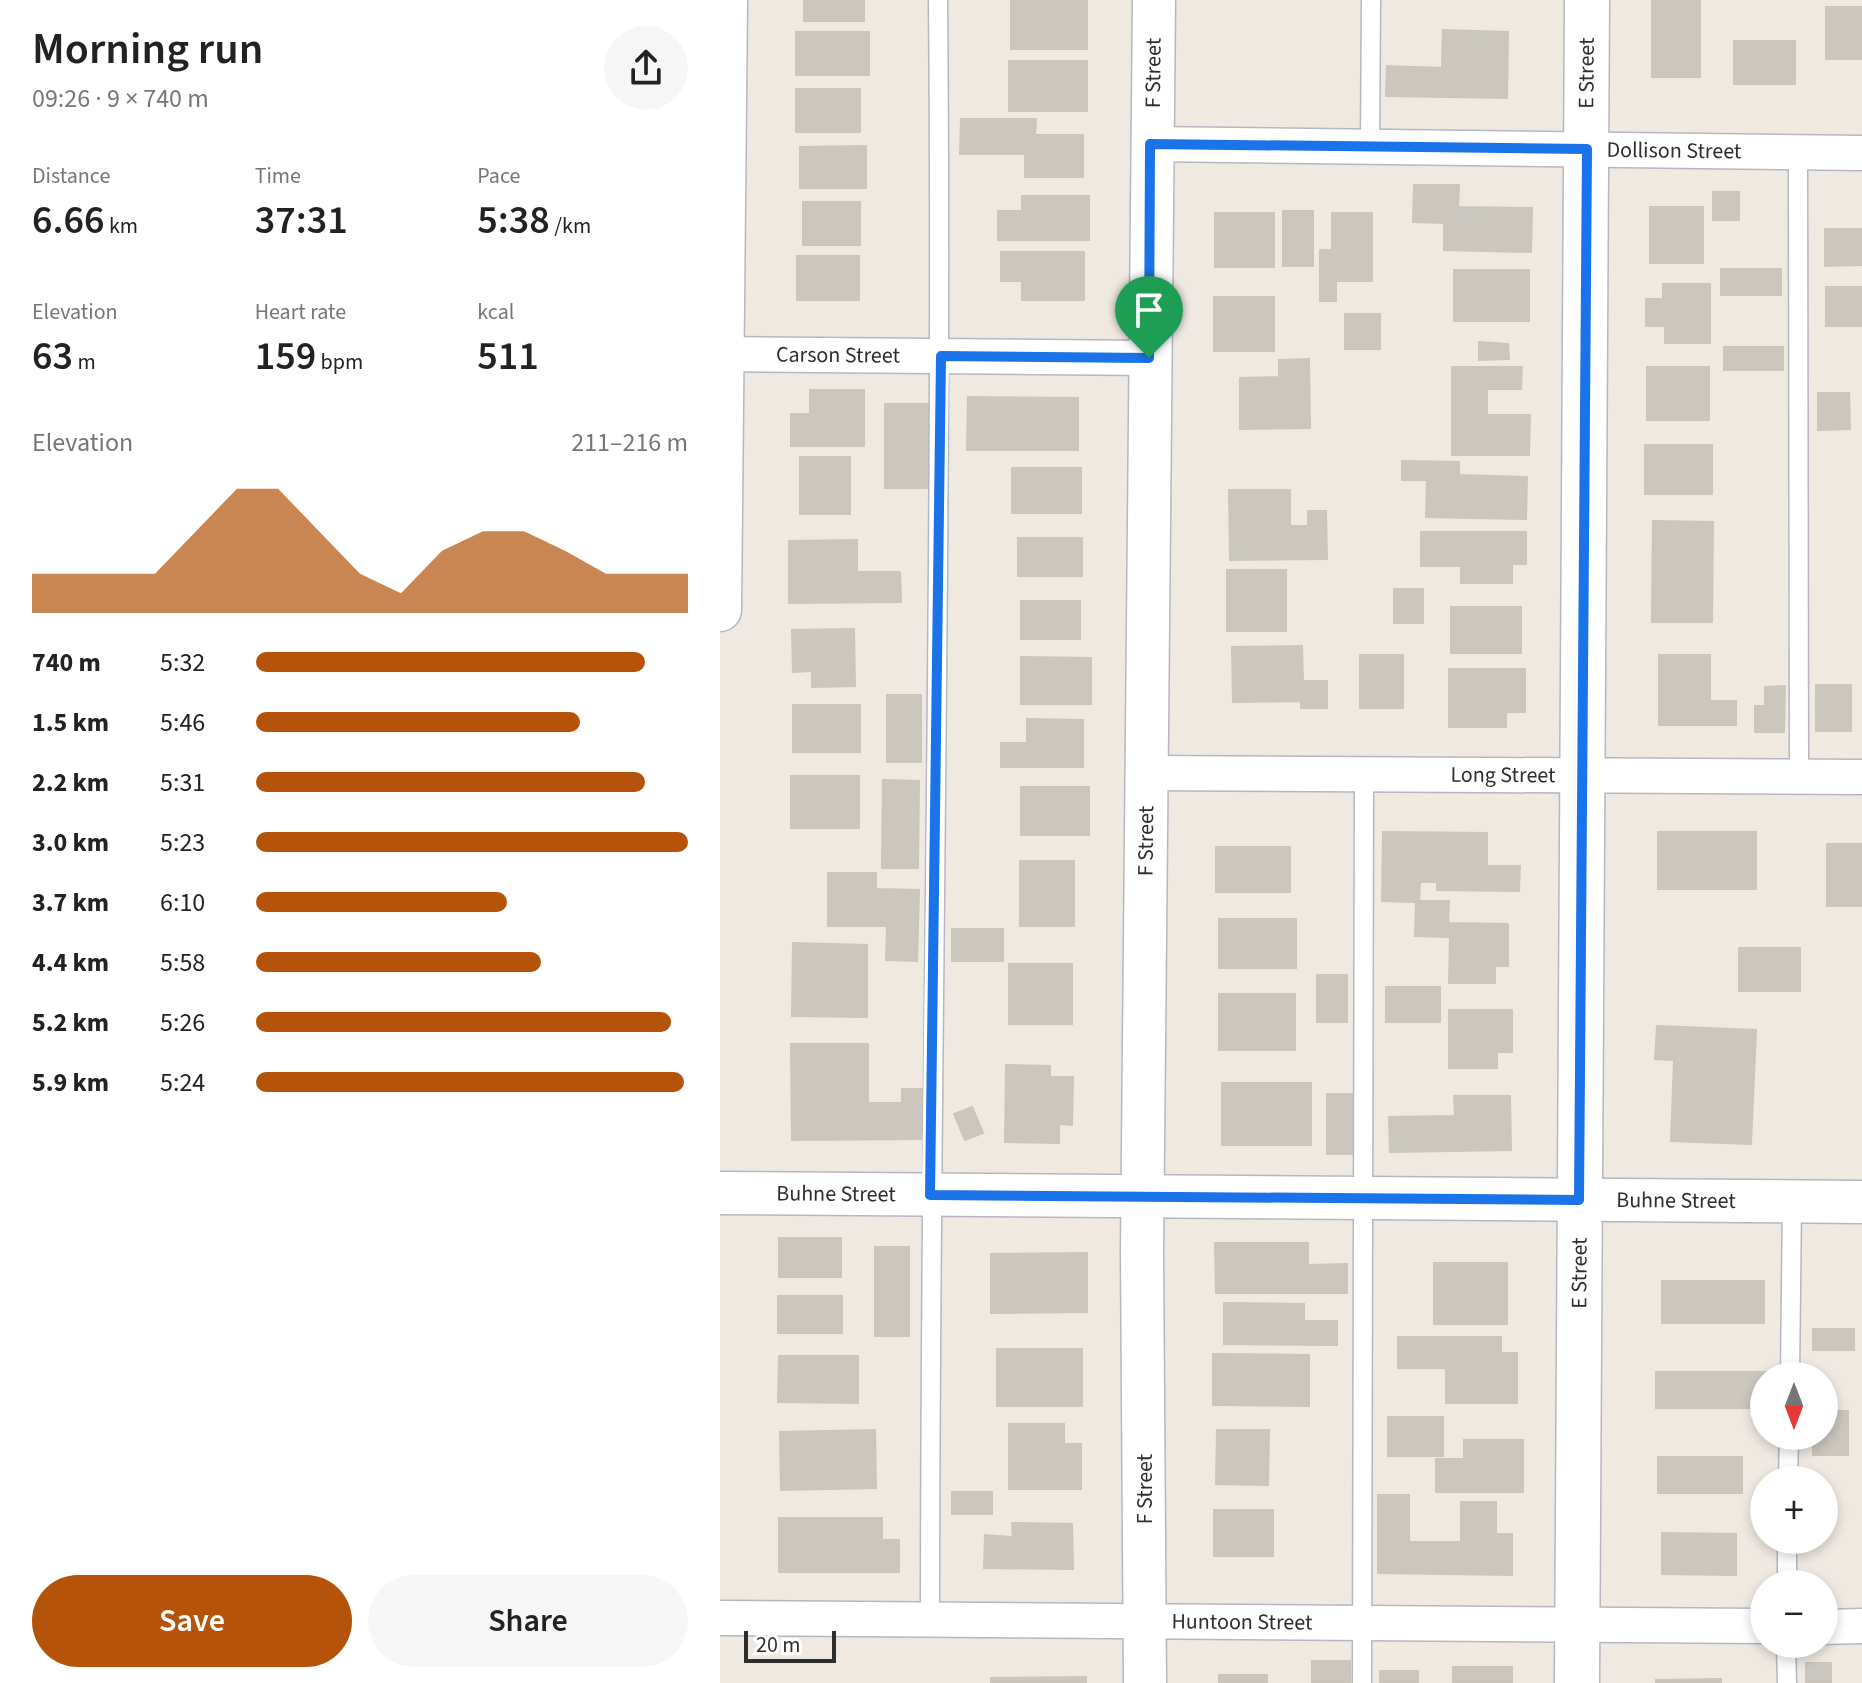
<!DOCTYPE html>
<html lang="en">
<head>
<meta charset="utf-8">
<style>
	body { margin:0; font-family:"Source Sans 3",sans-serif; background:#f6f6f6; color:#222; height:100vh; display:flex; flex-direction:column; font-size:30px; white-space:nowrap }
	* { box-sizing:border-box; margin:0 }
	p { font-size:26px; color:#767676 }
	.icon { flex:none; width:44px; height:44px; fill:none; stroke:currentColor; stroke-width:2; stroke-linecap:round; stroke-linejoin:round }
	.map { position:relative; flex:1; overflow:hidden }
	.panel { display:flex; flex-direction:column; background:#fff; width:720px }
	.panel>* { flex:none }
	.needle { width:52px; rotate:180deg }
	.fabs { position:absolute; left:1030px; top:1362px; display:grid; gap:16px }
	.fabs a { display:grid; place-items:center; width:88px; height:88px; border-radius:50%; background:#fff; box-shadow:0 4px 12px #0003; font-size:40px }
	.scale { position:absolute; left:24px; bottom:20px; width:92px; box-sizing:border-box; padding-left:8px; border:4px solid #2e2e2e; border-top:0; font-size:22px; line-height:28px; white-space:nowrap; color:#2e2e2e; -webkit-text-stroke:6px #fff; paint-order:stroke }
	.pin { position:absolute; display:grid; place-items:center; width:68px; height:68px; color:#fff; margin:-82px -34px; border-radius:50% 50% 50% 0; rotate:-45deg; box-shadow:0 0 8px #0007 }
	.pin .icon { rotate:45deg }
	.round { display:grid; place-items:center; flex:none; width:84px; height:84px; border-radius:42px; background:#f6f6f6 }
	.headline { display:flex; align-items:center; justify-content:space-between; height:136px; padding:0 32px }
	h1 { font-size:44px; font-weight:600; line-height:60px }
	.figures { display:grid; grid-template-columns:repeat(3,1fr); gap:12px; height:136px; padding:8px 32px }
	.figures div { display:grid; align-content:center }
	.figures b { font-size:40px; font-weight:600 }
	.figures small { font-size:22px; font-weight:400 }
	.figures p { font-size:22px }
	.chart { height:224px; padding:16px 32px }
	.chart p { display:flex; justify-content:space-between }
	.chart svg { width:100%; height:144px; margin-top:8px; fill:#b45309; opacity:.7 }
	.cta { display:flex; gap:16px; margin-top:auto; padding:16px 32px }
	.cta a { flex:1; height:92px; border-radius:48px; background:#b45309; color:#fff; font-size:32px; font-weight:600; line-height:92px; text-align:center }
	.cta a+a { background:#f6f6f6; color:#222 }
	ul { padding:0 32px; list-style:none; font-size:26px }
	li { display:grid; grid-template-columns:128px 96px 1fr; align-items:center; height:60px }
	li i { height:20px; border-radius:10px; background:#b45309 }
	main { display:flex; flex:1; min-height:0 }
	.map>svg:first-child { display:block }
</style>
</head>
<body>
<main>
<section class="panel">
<div class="headline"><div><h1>Morning run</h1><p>09:26 · 9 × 740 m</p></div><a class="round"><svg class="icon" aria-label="share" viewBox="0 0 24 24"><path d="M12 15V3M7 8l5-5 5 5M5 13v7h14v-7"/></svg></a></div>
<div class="figures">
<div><p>Distance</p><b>6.66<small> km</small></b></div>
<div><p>Time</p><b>37:31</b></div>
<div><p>Pace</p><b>5:38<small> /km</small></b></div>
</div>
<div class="figures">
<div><p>Elevation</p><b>63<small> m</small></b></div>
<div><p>Heart rate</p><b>159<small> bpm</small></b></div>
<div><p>kcal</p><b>511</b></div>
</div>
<div class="chart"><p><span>Elevation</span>211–216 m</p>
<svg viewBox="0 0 160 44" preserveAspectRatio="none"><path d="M0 44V32L10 32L20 32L30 32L40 19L50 6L60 6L70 19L80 32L90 38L100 25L110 19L120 19L130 25L140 32L150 32L160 32V44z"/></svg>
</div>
<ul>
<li><b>740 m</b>5:32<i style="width:90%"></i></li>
<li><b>1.5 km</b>5:46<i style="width:75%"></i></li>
<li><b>2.2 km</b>5:31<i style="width:90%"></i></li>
<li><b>3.0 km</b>5:23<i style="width:100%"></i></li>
<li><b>3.7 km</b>6:10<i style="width:58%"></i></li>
<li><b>4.4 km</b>5:58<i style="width:66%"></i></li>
<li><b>5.2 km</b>5:26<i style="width:96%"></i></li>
<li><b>5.9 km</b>5:24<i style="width:99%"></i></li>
</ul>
<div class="cta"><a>Save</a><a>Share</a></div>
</section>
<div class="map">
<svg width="1142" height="1683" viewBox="0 0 1142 1683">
	<rect width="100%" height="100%" fill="#efe9e1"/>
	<g fill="#cbc7bf" stroke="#cbc5ba" stroke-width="2">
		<rect x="84" y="0" width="60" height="21"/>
		<rect x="291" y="0" width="76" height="49"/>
		<rect x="932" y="0" width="48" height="77"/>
		<rect x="1106" y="7" width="36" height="52"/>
		<polygon points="723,30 788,32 787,98 666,96 667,66 722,68"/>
		<rect x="76" y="32" width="73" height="43"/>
		<rect x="1014" y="41" width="61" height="43"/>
		<rect x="289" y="61" width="78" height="50"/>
		<rect x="76" y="89" width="64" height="43"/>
		<polygon points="241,119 316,119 315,135 363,135 363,177 305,177 305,154 240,154"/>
		<polygon points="146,146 146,188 80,188 80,147"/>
		<polygon points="694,185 739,185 738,207 812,208 811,252 724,250 724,223 693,222"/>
		<rect x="993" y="192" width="26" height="28"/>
		<polygon points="302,196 369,196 369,240 278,240 278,211 302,211"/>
		<rect x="83" y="202" width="57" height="43"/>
		<rect x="930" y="207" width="53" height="56"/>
		<rect x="563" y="211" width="30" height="55"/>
		<rect x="495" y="213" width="59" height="54"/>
		<polygon points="612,213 652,213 652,281 616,281 616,301 600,301 600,250 612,250"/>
		<polygon points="1105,229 1142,229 1142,265 1105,266"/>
		<polygon points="281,252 364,252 364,300 302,300 302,281 281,281"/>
		<rect x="77" y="256" width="62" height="44"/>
		<rect x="1001" y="269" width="60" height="26"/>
		<rect x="734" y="270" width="75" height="51"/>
		<polygon points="943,284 990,284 990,343 945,343 945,326 926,326 926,299 943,299"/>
		<rect x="1106" y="287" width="36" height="39"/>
		<rect x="494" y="297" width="60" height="54"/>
		<rect x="625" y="314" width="35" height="35"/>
		<polygon points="759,342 788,344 789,359 759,360"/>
		<rect x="1004" y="347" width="59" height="23"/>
		<polygon points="589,359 590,428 520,429 520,378 559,377 559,360"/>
		<polygon points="732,367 802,367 801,389 767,389 767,415 810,415 809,455 732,455"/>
		<rect x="927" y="367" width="62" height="53"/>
		<polygon points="90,390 144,390 144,446 71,446 71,414 90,414"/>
		<polygon points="1098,393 1129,393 1130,429 1098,430"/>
		<polygon points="248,397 358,398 358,450 247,450"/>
		<rect x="165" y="404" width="43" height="84"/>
		<rect x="925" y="445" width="67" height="49"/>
		<rect x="80" y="457" width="50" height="57"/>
		<polygon points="682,461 739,462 739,475 807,477 806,519 706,517 707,480 682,480"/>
		<rect x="292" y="468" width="69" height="45"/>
		<polygon points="509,490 570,490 570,526 588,526 588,511 606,511 607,559 510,560"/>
		<polygon points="933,521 993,522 992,622 932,622"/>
		<polygon points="701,532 806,532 806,564 792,564 792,583 741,583 741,566 701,566"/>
		<rect x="298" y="538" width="64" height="38"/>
		<polygon points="137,540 137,572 180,572 181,602 69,603 69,541"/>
		<rect x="507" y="570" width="59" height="61"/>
		<rect x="674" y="589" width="29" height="34"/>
		<rect x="301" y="601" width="59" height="38"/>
		<rect x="731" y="607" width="70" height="46"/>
		<polygon points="134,629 135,686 92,687 92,671 73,672 72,630"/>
		<polygon points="582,646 583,681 607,681 607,708 581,708 581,701 513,702 512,647"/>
		<rect x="640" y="655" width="43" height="53"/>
		<polygon points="939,655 990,655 990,701 1016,701 1016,725 939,725"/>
		<polygon points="301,657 371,658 371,704 301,704"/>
		<polygon points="729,669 805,669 805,712 786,712 786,727 729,727"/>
		<rect x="1096" y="685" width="35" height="46"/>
		<polygon points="1065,686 1064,732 1035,732 1035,706 1045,706 1045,687"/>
		<rect x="167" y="695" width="34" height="67"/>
		<rect x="73" y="705" width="67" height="47"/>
		<polygon points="307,719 363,720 363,767 281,767 281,743 307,743"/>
		<rect x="71" y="776" width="68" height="52"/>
		<polygon points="163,780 199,781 198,868 162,868"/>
		<rect x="301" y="787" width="68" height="48"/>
		<polygon points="663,832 767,833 767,866 800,866 799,891 717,890 717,882 700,882 699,901 729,901 728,923 788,924 788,966 775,966 775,983 729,983 730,937 695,936 696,902 662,901"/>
		<rect x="938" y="832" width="98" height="57"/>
		<rect x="1107" y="844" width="35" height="62"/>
		<rect x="496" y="847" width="74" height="45"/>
		<rect x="300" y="861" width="54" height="65"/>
		<polygon points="108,873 156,873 156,889 199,890 197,961 166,960 167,926 108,926"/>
		<rect x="499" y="919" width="77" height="49"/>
		<rect x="232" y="929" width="51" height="32"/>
		<polygon points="73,943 147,945 147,1017 72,1016"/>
		<rect x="1019" y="948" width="61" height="43"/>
		<rect x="289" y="964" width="63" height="60"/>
		<rect x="597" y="975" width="30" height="47"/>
		<rect x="666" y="987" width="54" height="35"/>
		<rect x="499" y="994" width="76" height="56"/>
		<polygon points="729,1010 792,1010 792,1052 777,1052 777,1068 729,1068"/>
		<polygon points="937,1026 1036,1030 1031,1144 951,1141 954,1060 935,1059"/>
		<polygon points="71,1044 148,1044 148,1103 182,1103 182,1089 202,1089 203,1139 72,1140"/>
		<polygon points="286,1065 330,1066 330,1077 353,1077 352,1125 339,1124 339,1143 285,1142"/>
		<rect x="502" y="1083" width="89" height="62"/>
		<rect x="607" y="1094" width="27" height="60"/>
		<polygon points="734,1096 790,1096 791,1150 670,1152 669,1117 735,1116"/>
		<polygon points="252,1107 263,1133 245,1140 234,1114"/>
		<rect x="59" y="1238" width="62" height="39"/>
		<polygon points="495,1243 588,1243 588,1265 627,1264 627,1293 496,1293"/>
		<rect x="155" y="1247" width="34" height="89"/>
		<polygon points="367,1253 367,1312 271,1313 271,1254"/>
		<rect x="714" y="1263" width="73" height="61"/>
		<rect x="942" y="1281" width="102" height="42"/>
		<rect x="58" y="1296" width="64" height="37"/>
		<polygon points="504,1303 584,1304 584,1321 617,1321 617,1345 504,1344"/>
		<rect x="1093" y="1329" width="41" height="21"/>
		<polygon points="678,1337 781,1337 781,1353 797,1353 797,1403 726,1403 726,1368 678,1368"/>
		<rect x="277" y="1349" width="85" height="57"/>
		<polygon points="493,1354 589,1355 589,1406 493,1405"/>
		<polygon points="59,1356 138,1356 138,1403 58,1402"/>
		<polygon points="936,1372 1053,1372 1053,1376 1044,1376 1044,1408 936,1408"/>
		<polygon points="1104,1411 1128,1411 1128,1455 1093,1455 1093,1436 1104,1436"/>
		<rect x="668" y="1417" width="55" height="39"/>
		<polygon points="289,1424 344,1424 344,1444 361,1444 361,1489 289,1489"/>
		<polygon points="155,1430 156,1488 61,1490 60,1432"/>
		<polygon points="497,1430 549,1430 548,1485 496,1484"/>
		<polygon points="744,1440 803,1440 803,1492 716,1492 716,1459 744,1459"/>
		<rect x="938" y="1457" width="84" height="36"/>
		<rect x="232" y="1492" width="40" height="22"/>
		<polygon points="658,1495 689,1495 689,1542 741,1542 741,1502 776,1502 776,1534 792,1534 792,1575 658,1573"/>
		<rect x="494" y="1510" width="59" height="46"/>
		<polygon points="59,1518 162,1518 162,1540 179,1540 179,1572 59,1572"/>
		<polygon points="292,1523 352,1524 353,1569 264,1568 265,1535 293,1537"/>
		<polygon points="942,1533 1016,1534 1016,1575 942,1574"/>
		<rect x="592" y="1661" width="38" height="22"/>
		<rect x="1086" y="1663" width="25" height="20"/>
		<rect x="733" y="1667" width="59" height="16"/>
		<rect x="660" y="1671" width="38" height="12"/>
		<rect x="499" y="1675" width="48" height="8"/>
		<polygon points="366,1677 366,1683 271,1683 271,1678"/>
		<polygon points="1001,1679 1001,1683 936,1683 936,1680"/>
	</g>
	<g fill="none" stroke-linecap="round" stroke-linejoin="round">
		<g stroke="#b4b7c1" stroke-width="21">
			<g id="service">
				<polyline points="650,144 651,0"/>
				<polyline points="1078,152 1079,777"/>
				<polyline points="1070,1376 1072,1201"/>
				<polyline points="1068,1480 1069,1436"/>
				<polyline points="1067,1584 1067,1540"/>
				<path d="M210 1619C210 1080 223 540 218 0"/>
				<polyline points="1066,1644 1067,1683"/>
				<polyline points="642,1683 644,775"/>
			</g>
		</g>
		<g stroke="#b4b7c1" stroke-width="37">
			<g id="minor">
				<path id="s1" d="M430 144 1142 153"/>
				<path id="s2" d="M0 354 429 358"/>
				<path id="s3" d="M425 773 1142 777"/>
				<path id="s4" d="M0 1618 1044 1626"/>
				<polyline points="1104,1627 1142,1626"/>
			</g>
		</g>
		<g stroke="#b4b7c1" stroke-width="45">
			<g id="tertiary">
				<polyline points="0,610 6,0"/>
				<path id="s5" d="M0 1193 1142 1202"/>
				<path id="s6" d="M425 1683 422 1252 434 0"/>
			</g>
		</g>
		<g stroke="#b4b7c1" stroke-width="47">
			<g id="secondary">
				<path id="s7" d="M857 1683 867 0"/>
			</g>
		</g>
		<use href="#service" stroke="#fff" stroke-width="18"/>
		<use href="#minor" stroke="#fff" stroke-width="34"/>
		<use href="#tertiary" stroke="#fff" stroke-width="42"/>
		<use href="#secondary" stroke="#fff" stroke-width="44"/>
	</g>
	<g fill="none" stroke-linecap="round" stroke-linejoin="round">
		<g stroke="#fff" stroke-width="16">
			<polygon id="route" points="430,144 867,149 859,1200 210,1195 221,356 429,358"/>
		</g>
		<use href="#route" stroke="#1a73e8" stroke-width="10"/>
	</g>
	<g text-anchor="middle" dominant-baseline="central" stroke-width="6" stroke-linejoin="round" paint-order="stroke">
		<g font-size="22" fill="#2e2e2e" stroke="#fff">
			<text stroke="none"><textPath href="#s6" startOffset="1610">F Street</textPath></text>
			<text stroke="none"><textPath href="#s7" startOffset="1610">E Street</textPath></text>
			<text stroke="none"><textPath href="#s1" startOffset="524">Dollison Street</textPath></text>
			<text stroke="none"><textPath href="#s2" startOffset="118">Carson Street</textPath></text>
			<text stroke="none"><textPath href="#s3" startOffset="358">Long Street</textPath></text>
			<text stroke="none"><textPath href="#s6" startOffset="842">F Street</textPath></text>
			<text stroke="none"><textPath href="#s5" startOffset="116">Buhne Street</textPath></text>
			<text stroke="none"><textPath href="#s5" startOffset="956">Buhne Street</textPath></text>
			<text stroke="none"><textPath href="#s7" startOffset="410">E Street</textPath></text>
			<text transform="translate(425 1489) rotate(-90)">F Street</text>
			<text stroke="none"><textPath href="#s4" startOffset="522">Huntoon Street</textPath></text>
		</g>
	</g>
</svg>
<div class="fabs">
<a><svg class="needle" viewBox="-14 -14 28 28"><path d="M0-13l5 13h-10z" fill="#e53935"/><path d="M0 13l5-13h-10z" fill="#767676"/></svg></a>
<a>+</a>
<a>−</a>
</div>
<div class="scale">20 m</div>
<div class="pin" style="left:429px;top:358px;background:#1e9e55"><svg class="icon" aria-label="arrive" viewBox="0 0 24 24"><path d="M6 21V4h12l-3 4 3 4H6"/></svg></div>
</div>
</main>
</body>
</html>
